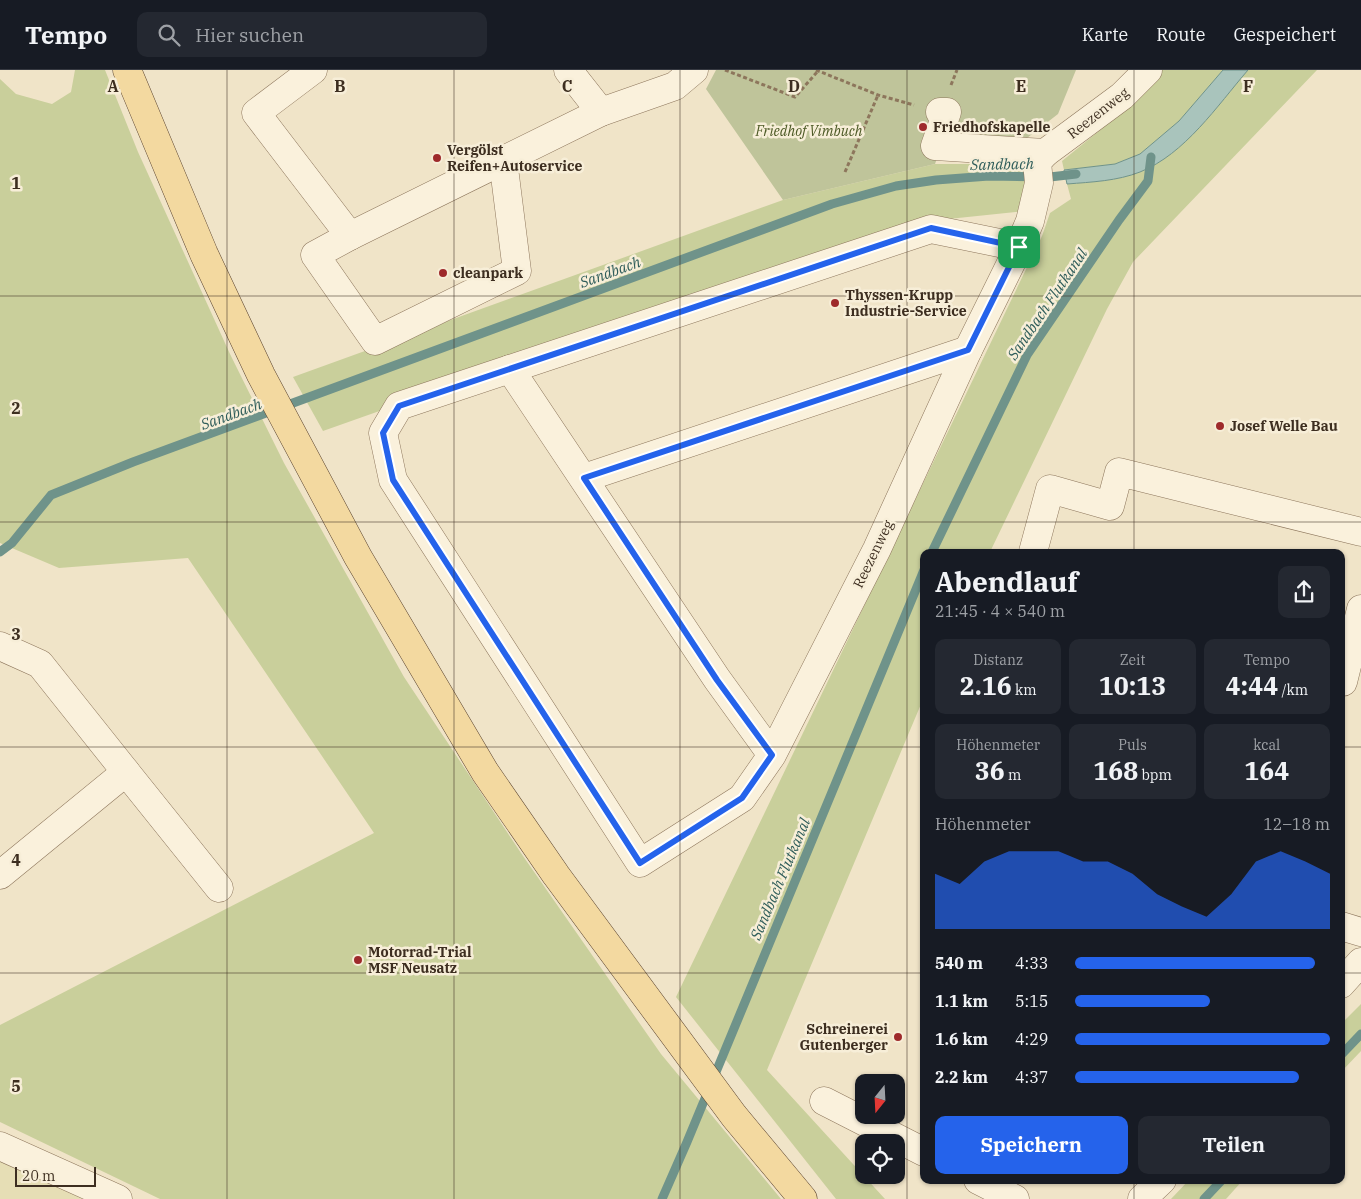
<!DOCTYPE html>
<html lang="de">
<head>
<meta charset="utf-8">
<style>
	body { margin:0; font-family:"IBM Plex Serif",serif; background:#242831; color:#f1f3f6; height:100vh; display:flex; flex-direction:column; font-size:19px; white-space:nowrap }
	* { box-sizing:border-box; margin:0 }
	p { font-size:16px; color:#9ea1a6 }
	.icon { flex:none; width:28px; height:28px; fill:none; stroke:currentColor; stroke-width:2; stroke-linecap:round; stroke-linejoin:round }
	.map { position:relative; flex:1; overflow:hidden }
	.details { position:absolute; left:920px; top:479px; width:425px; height:635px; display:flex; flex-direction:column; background:#171b24; border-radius:10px; box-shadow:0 1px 4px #0004 }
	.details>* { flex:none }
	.needle { width:32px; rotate:198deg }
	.buttons { position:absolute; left:855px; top:1004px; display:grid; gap:10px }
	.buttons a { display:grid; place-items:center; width:50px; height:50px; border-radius:10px; background:#171b24; box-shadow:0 1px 4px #0004; font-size:25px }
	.scale { position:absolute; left:15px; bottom:12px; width:81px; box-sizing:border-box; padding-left:5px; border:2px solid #3d2e20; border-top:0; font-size:14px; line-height:18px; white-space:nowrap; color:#3d2e20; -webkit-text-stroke:4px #f7eed8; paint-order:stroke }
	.pin { position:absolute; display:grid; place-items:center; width:42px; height:42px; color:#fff; margin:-21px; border-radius:10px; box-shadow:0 2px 8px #0006 }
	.round { display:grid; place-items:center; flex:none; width:52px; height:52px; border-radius:10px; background:#242831 }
	.summary { display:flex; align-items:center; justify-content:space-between; height:85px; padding:0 15px }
	h1 { font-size:28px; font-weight:800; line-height:38px }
	.stats { display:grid; grid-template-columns:repeat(3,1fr); gap:8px; height:85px; padding:5px 15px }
	.stats div { display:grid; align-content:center; border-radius:10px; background:#242831; text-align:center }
	.stats b { font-size:25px; font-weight:800 }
	.stats small { font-size:14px; font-weight:400 }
	.stats p { font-size:14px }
	.chart { height:140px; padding:10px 15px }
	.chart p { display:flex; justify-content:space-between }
	.chart svg { width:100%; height:90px; margin-top:5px; fill:#2563eb; opacity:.7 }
	.button { display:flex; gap:10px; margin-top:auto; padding:10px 15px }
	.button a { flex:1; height:58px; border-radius:10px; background:#2563eb; color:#fff; font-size:20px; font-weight:800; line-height:58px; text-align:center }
	.button a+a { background:#242831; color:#f1f3f6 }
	ul { padding:0 15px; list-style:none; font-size:16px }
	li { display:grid; grid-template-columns:80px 60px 1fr; align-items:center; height:38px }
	li i { height:12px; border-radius:6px; background:#2563eb }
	header { display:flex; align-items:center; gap:30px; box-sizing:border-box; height:70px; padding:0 25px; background:#171b24; border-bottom:1px solid #363941 }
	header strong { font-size:24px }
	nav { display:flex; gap:28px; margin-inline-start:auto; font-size:18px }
	.search { width:350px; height:45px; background:#242831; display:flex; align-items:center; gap:12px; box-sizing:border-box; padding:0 18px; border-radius:10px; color:#9ea1a6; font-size:19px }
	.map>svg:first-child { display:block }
</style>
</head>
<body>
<header>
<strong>Tempo</strong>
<div class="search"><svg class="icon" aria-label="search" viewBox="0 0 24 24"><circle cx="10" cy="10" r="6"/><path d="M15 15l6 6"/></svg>Hier suchen</div>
<nav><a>Karte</a><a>Route</a><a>Gespeichert</a></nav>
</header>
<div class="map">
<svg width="1361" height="1129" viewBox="0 0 1361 1129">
	<rect width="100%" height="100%" fill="#f0e4c8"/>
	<polygon fill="#e6deb5" points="0,1089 85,1129 0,1129"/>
	<g fill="#c9cf9b">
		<polygon points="75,0 105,0 138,82 230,284 284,393 404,607 523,786 661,984 781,1129 160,1129 0,1052 0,955 374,763 188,488 59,498 0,473 0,9 16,24 52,34 71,22"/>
		<polygon points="1161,0 1223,0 1179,51 1140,84 1115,94 1064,100 1062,91 1110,52"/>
		<path d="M1248 0H1317L1133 192 1107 239 990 482H924V627L767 1000 885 1129H836L676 927 1042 166 1050 143 1071 129 1067 114C1092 112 1117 111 1140 102 1185 84 1217 36 1248 0Z"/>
		<polygon points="935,94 1029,94 1026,141 910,153 323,361 293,307 783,130"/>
		<polygon points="1361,934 1361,981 1341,1002 1341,954"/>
		<polygon points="1189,1110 1243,1110 1226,1129 1171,1129"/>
	</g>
	<polygon fill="#bfc49a" points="716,0 1076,0 1058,44 1027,68 945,65 935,94 783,130 706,19"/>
	<path fill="#a9c4bc" stroke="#6f938a" d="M1223 0H1248C1217 36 1185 84 1140 102 1117 111 1092 112 1067 114L1064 100 1115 94 1140 84 1179 51Z"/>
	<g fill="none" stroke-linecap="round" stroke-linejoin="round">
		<g stroke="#6f938a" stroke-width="9">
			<polyline points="0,482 12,473 51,425 133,392 832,134 896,116 936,110 989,106 1050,107 1076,104"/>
			<polyline points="932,482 1027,285 1119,150 1148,111 1151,87"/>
			<polyline points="1341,985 1361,964"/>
			<polyline points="662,1129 687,1072 924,500"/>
			<polyline points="1204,1129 1222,1110"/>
		</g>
		<g stroke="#8d765c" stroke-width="29">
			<g id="minor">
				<polyline points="313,0 256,43 350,166 601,42 675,16 694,0"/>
				<polyline points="568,0 601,42"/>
				<polyline points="940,42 947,42 935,76 1045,83 1122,26 1148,0"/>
				<polyline points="350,166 315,185 375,271 517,201 503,90"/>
				<polyline points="510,299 931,159 1019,177"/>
				<polyline points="584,408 968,280"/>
				<polyline points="1033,482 1050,419 1110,436 1119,402 1361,462"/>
				<polyline points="0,576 40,594 126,702 0,805"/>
				<polyline points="1341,612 1343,612 1361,539"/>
				<polyline points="772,685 717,609 510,299 399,336 383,363 393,410 640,793 742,728 772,685 877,479 968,280 1019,177 1030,151 1039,113 1037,92 1045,83"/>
				<polyline points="126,702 219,818"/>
				<polyline points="1341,856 1361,862"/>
				<polyline points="1341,914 1361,892"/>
				<polyline points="824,1031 924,1082"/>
				<polyline points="0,1076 118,1129"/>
				<polyline points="978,1110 1015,1129"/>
				<polyline points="1142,1129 1162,1110"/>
			</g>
		</g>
		<g stroke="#5b4430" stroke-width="29">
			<polyline id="major" points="127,0 204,184 261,305 358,487 485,702 556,805 734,1046 803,1129"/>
		</g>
		<g stroke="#8d765c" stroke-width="3" stroke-dasharray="4 2.5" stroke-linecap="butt">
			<polyline points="725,0 795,27 818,1"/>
			<polyline points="816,0 878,25 914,35"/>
			<polyline points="951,15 957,0"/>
			<polyline points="845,102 878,25"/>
		</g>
		<use href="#minor" stroke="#faf1dc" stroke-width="28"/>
		<use href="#major" stroke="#f3d9a0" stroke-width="28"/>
	</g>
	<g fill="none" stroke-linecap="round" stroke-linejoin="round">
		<g stroke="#fff" stroke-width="10">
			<polygon id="route" points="931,158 1019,177 968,280 584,408 717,610 772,685 742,728 640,793 393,410 383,363 399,336"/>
		</g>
		<use href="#route" stroke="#2563eb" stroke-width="6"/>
	</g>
	<path fill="none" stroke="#3d2e20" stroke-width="1" stroke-opacity="0.55" d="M227 0V1129M454 0V1129M680 0V1129M907 0V1129M1134 0V482M0 226H1361M0 452H1361M0 677H924M1341 677H1361M0 903H924M1341 903H1361M1134 1110V1129"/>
	<g fill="#9e2a2b" stroke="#f7eed8" stroke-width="2">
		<circle cx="923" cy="57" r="5"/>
		<circle cx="437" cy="88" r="5"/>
		<circle cx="443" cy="203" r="5"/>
		<circle cx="835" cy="233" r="5"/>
		<circle cx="1220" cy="356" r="5"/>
		<circle cx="358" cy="890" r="5"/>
		<circle cx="898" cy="967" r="5"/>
	</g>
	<g text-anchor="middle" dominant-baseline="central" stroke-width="5" stroke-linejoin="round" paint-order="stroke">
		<g font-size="14" fill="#3d2e20" stroke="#f7eed8">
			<text transform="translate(1098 43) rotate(-38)">Reezenweg</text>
			<text transform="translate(873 484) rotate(-64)">Reezenweg</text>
		</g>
		<g font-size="14" font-weight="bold" fill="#3d2e20" stroke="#f7eed8" text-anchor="start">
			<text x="933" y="57">Friedhofskapelle</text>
			<text x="447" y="80">Vergölst<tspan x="447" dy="16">Reifen+Autoservice</tspan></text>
			<text x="453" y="203">cleanpark</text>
			<text x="845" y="225">Thyssen-Krupp<tspan x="845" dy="16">Industrie-Service</tspan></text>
			<text x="1230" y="356">Josef Welle Bau</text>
			<text x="368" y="882">Motorrad-Trial<tspan x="368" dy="16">MSF Neusatz</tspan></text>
			<text x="888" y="959" text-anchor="end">Schreinerei<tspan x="888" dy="16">Gutenberger</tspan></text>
		</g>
		<g font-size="14" font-style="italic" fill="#4d5a26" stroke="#f7eed8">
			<text x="809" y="61">Friedhof Vimbuch</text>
		</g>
		<g font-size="15" font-style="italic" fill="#2f5d5a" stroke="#f7eed8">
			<text transform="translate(1002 94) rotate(-1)">Sandbach</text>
			<text transform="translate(610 202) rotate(-20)">Sandbach</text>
			<text transform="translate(1047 234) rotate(-56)">Sandbach Flutkanal</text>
			<text transform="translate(231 344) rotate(-20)">Sandbach</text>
			<text transform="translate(780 809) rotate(-67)">Sandbach Flutkanal</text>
		</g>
	</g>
	<g font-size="16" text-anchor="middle" font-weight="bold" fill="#3d2e20" stroke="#f7eed8" stroke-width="5" stroke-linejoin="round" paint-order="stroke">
		<text x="113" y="22">A</text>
		<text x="340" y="22">B</text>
		<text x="567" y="22">C</text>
		<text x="794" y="22">D</text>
		<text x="1021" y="22">E</text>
		<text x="1248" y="22">F</text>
		<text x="16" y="119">1</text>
		<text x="16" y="344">2</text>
		<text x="16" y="570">3</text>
		<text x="16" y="796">4</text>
		<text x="16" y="1022">5</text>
	</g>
</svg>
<div class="buttons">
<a><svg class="needle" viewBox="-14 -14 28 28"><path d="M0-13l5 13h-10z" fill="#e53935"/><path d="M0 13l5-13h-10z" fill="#9ea1a6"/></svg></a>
<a><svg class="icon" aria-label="locate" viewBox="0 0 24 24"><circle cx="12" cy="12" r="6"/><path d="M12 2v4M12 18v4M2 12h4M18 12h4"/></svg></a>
</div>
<div class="scale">20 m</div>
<div class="pin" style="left:1019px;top:177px;background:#1e9e55"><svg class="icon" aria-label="arrive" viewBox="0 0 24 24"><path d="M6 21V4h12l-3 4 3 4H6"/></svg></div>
<section class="details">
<div class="summary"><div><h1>Abendlauf</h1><p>21:45 · 4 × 540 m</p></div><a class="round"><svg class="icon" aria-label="share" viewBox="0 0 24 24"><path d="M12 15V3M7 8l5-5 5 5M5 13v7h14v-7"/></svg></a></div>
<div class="stats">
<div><p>Distanz</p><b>2.16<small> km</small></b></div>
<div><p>Zeit</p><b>10:13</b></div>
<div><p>Tempo</p><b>4:44<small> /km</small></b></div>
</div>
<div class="stats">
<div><p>Höhenmeter</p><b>36<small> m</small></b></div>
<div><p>Puls</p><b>168<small> bpm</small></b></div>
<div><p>kcal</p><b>164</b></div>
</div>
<div class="chart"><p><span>Höhenmeter</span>12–18 m</p>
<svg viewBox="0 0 160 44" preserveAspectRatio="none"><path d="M0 44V17L10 22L20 11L30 6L40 6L50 6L60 11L70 11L80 17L90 27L100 33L110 38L120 27L130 11L140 6L150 11L160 17V44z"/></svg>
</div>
<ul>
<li><b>540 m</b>4:33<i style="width:94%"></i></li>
<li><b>1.1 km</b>5:15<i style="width:53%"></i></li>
<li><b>1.6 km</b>4:29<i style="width:100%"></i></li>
<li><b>2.2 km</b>4:37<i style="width:88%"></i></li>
</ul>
<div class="button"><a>Speichern</a><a>Teilen</a></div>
</section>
</div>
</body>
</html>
